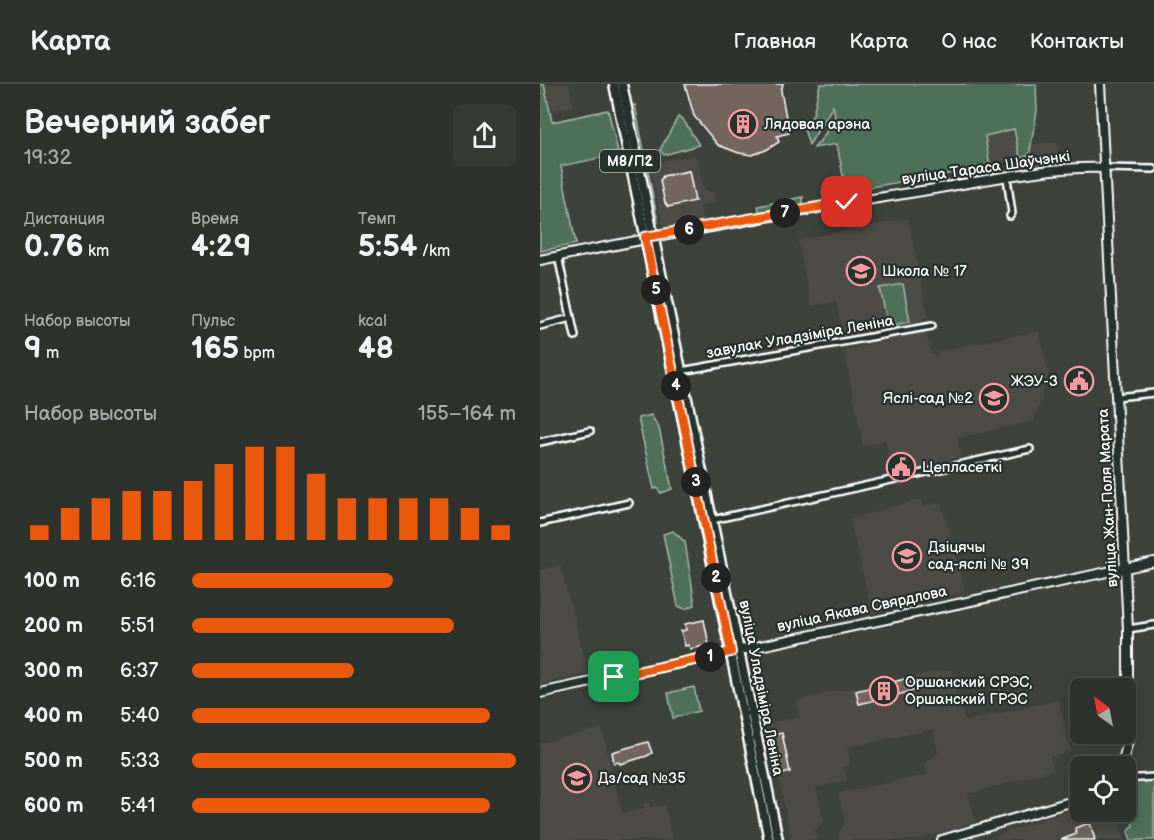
<!DOCTYPE html>
<html lang="ru">
<head>
<meta charset="utf-8">
<style>
	body { margin:0; font-family:"Balsamiq Sans",sans-serif; background:#363a34; color:#f1f3f6; height:100vh; display:flex; flex-direction:column; font-size:22px; white-space:nowrap }
	* { box-sizing:border-box; margin:0 }
	p { font-size:20px; color:#a7aaa9 }
	.icon { flex:none; width:33px; height:33px; fill:none; stroke:currentColor; stroke-width:2; stroke-linecap:round; stroke-linejoin:round }
	.map { position:relative; flex:1; overflow:hidden }
	.side { display:flex; flex-direction:column; background:#2e322c; width:540px }
	.side>* { flex:none }
	.needle { width:39px; rotate:328deg }
	.buttons { position:absolute; left:530px; top:594px; display:grid; gap:12px }
	.buttons a { display:grid; place-items:center; width:66px; height:66px; border-radius:9px; background:#2e322c; box-shadow:0 3px 15px #0003,0 0 0 2px #494d48; font-size:30px }
	.pin { position:absolute; display:grid; place-items:center; width:51px; height:51px; color:#fff; margin:-26px; border-radius:12px; box-shadow:0 3px 9px #0006 }
	.km { position:absolute; width:30px; height:30px; margin:-15px; border-radius:50%; background:#222; color:#fff; font-size:16px; line-height:30px; text-align:center }
	.round { display:grid; place-items:center; flex:none; width:63px; height:63px; border-radius:9px; background:#363a34 }
	.headline { display:flex; align-items:center; justify-content:space-between; height:102px; padding:0 24px }
	h1 { font-size:33px; font-weight:600; line-height:45px }
	.metrics { display:grid; grid-template-columns:repeat(3,1fr); gap:9px; height:102px; padding:6px 24px }
	.metrics div { display:grid; align-content:center }
	.metrics b { font-size:30px; font-weight:600 }
	.metrics small { font-size:16px; font-weight:400 }
	.metrics p { font-size:16px }
	.chart { height:168px; padding:12px 24px }
	.chart p { display:flex; justify-content:space-between }
	.chart svg { width:100%; height:108px; margin-top:6px; stroke:#ea580c; stroke-width:6 }
	ul { padding:0 24px; list-style:none; font-size:20px }
	li { display:grid; grid-template-columns:96px 72px 1fr; align-items:center; height:45px }
	li i { height:15px; border-radius:8px; background:#ea580c }
	header { display:flex; align-items:center; gap:36px; box-sizing:border-box; height:84px; padding:0 30px; background:#2e322c; border-bottom:2px solid #494d48 }
	header strong { font-size:28px }
	nav { display:flex; gap:33px; margin-inline-start:auto; font-size:21px }
	main { display:flex; flex:1; min-height:0 }
	.map>svg:first-child { display:block }
</style>
</head>
<body>
<header>
<strong>Карта</strong>
<nav><a>Главная</a><a>Карта</a><a>О нас</a><a>Контакты</a></nav>
</header>
<main>
<section class="side">
<div class="headline"><div><h1>Вечерний забег</h1><p>19:32</p></div><a class="round"><svg class="icon" aria-label="share" viewBox="0 0 24 24"><path d="M12 15V3M7 8l5-5 5 5M5 13v7h14v-7"/></svg></a></div>
<div class="metrics">
<div><p>Дистанция</p><b>0.76<small> km</small></b></div>
<div><p>Время</p><b>4:29</b></div>
<div><p>Темп</p><b>5:54<small> /km</small></b></div>
</div>
<div class="metrics">
<div><p>Набор высоты</p><b>9<small> m</small></b></div>
<div><p>Пульс</p><b>165<small> bpm</small></b></div>
<div><p>kcal</p><b>48</b></div>
</div>
<div class="chart"><p><span>Набор высоты</span>155–164 m</p>
<svg viewBox="0 0 160 44" preserveAspectRatio="none"><path d="M5 44V38M15 44V31M25 44V27M35 44V24M45 44V24M55 44V20M65 44V13M75 44V6M85 44V6M95 44V17M105 44V27M115 44V27M125 44V27M135 44V27M145 44V31M155 44V38"/></svg>
</div>
<ul>
<li><b>100 m</b>6:16<i style="width:62%"></i></li>
<li><b>200 m</b>5:51<i style="width:81%"></i></li>
<li><b>300 m</b>6:37<i style="width:50%"></i></li>
<li><b>400 m</b>5:40<i style="width:92%"></i></li>
<li><b>500 m</b>5:33<i style="width:100%"></i></li>
<li><b>600 m</b>5:41<i style="width:92%"></i></li>
</ul>
</section>
<div class="map">
<svg width="614" height="756" viewBox="0 0 614 756">
	<rect width="100%" height="100%" fill="#3d423b"/>
	<filter id="ink" filterUnits="userSpaceOnUse"><feTurbulence type="fractalNoise" baseFrequency=".0167" numOctaves="2"/><feDisplacementMap in="SourceGraphic" scale="12" xChannelSelector="R" yChannelSelector="G"/><feConvolveMatrix kernelMatrix="1 2 1 2 8 2 1 2 1" color-interpolation-filters="sRGB"/></filter>
	<g filter="url(#ink)">
		<g fill="#4d4c45">
			<polygon points="4,0 29,0 33,22 10,27"/>
			<polygon points="474,45 480,74 450,83 445,52"/>
			<polygon points="517,58 519,71 511,73 513,83 492,85 488,66 491,61"/>
			<polygon points="156,71 164,107 173,108 176,118 160,122 162,137 128,143 122,139 109,79"/>
			<polygon points="368,134 388,232 377,239 304,254 296,218 271,222 258,156"/>
			<polygon points="386,247 391,269 397,273 396,267 499,247 509,291 494,337 417,354 421,370 419,373 353,392 345,356 323,362 304,266"/>
			<polygon points="381,415 383,423 401,418 425,508 332,529 310,435"/>
			<polygon points="20,481 49,589 0,600 0,486"/>
			<polygon points="412,586 425,637 519,616 531,668 510,673 514,686 428,710 436,738 377,756 299,756 298,751 305,738 298,709 387,691 385,679 398,669 393,645 307,664 311,681 304,683 307,696 276,704 284,737 275,746 277,756 251,756 228,639 260,633 257,617 288,608 319,603 323,605 388,589"/>
			<polygon points="62,644 82,729 104,725 103,720 109,719 110,723 125,721 132,756 0,756 0,659"/>
			<polygon points="540,723 540,728 575,728 585,756 458,756 457,751"/>
		</g>
		<g fill="#4f6f59" stroke="#a7b7ac" stroke-width="1.5">
			<polygon points="0,0 4,0 12,38 68,26 78,68 70,70 70,72 21,82 36,160 0,167"/>
			<polygon points="280,0 496,0 497,27 489,72 480,74 474,45 445,52 450,83 283,111 282,108 305,102 297,60 274,64 284,52 295,31 293,22 269,61 264,45 273,30"/>
			<polygon points="95,21 118,138 113,139 90,22"/>
			<polygon points="138,33 143,35 159,61 124,71 120,66"/>
			<polygon points="263,113 263,122 220,130 218,122"/>
			<polygon points="363,200 370,238 348,242 340,204"/>
			<polygon points="111,331 119,344 132,405 121,409 117,404 114,405 98,334"/>
			<polygon points="133,447 145,458 155,521 145,525 138,522 123,450"/>
			<polygon points="154,603 159,627 133,634 128,609"/>
			<polygon points="614,696 614,756 591,756 588,748 593,741 585,717 585,699"/>
		</g>
		<g fill="#72655d" stroke="#fff" stroke-width="1.5">
			<polygon points="145,0 243,0 241,7 249,49 237,52 239,58 226,66 212,71 199,69 178,61 154,32"/>
			<polygon points="149,87 155,117 128,123 125,119 120,97 123,92"/>
			<polygon points="164,536 169,561 150,565 149,561 145,562 141,547 146,546 145,540"/>
			<polygon points="369,594 373,607 319,620 316,607"/>
			<polygon points="242,649 250,688 239,691 230,651"/>
			<polygon points="108,658 112,669 107,672 80,680 79,678 74,679 72,668"/>
			<polygon points="550,739 555,756 521,756 536,750 535,744"/>
		</g>
		<g fill="none" stroke-linecap="round" stroke-linejoin="round">
			<g stroke="#fff" stroke-width="10">
				<g id="street">
					<polyline points="563,84 614,85"/>
					<polyline points="467,94 472,129 470,132"/>
					<polyline points="18,172 35,252"/>
					<polyline points="0,242 31,234"/>
					<polyline points="141,287 392,242"/>
					<polyline points="576,313 614,309"/>
					<polyline points="0,358 50,347"/>
					<polyline points="172,436 490,365"/>
					<polyline points="0,439 89,419"/>
					<polyline points="588,545 614,541"/>
					<polyline points="585,695 614,693"/>
				</g>
			</g>
			<g stroke="#fff" stroke-width="12">
				<g id="secondary">
					<polyline points="560,0 588,545 588,656 582,682"/>
					<path d="M0 176C127 150 254 127 382 107 440 98 505 82 563 84"/>
					<polyline points="0,609 614,478"/>
					<polyline points="402,756 540,715"/>
				</g>
			</g>
			<g stroke="#fff" stroke-width="13">
				<g id="primary">
					<polyline points="74,0 229,756"/>
					<polyline points="82,0 238,756"/>
				</g>
			</g>
			<use href="#street" stroke="#26332d" stroke-width="5"/>
			<use href="#secondary" stroke="#26332d" stroke-width="8"/>
			<use href="#primary" stroke="#26332d" stroke-width="8"/>
		</g>
	</g>
	<g fill="none" stroke-linecap="round" stroke-linejoin="round" filter="url(#ink)">
		<g stroke="#fff" stroke-width="12">
			<polyline id="route" points="74,593 191,568 105,153 307,118"/>
		</g>
		<use href="#route" stroke="#ea580c" stroke-width="8"/>
	</g>
	<defs>
		<g id="building-ring" transform="scale(1.5)"><circle r="9.5" fill="#26332d" stroke="#ff9aa2" stroke-width="1.5"/><path d="M-4-6H4V6H1V3H-1V6H-4ZM-2.5-4.3h1.7v1.8h-1.7ZM.8-4.3h1.7v1.8H.8ZM-2.5-1h1.7V.8h-1.7ZM.8-1h1.7V.8H.8Z" fill="#ff9aa2"/></g>
		<g id="school-ring" transform="scale(1.5)"><circle r="9.5" fill="#26332d" stroke="#ff9aa2" stroke-width="1.5"/><path d="M0-5L7-2L0 1L-7-2ZM-4 1L0 2.5L4 1V4Q0 6-4 4Z" fill="#ff9aa2"/></g>
		<g id="civic-ring" transform="scale(1.5)"><circle r="9.5" fill="#26332d" stroke="#ff9aa2" stroke-width="1.5"/><path d="M-.6-6.5H3V-4.5H.6V-3L4-1V1h2V6H-6V1h2V-1L-.6-3ZM-1.2 2.5V6h2.4V2.5Z" fill="#ff9aa2"/></g>
	</defs>
	<g fill-rule="evenodd">
		<use href="#building-ring" x="203" y="40"/>
		<use href="#school-ring" x="321" y="187"/>
		<use href="#civic-ring" x="539" y="297"/>
		<use href="#school-ring" x="454" y="314"/>
		<use href="#civic-ring" x="361" y="383"/>
		<use href="#school-ring" x="367" y="472"/>
		<use href="#building-ring" x="344" y="607"/>
		<use href="#school-ring" x="37" y="694"/>
	</g>
	<g text-anchor="middle" dominant-baseline="central" stroke-width="4.5" stroke-linejoin="round" paint-order="stroke">
		<rect fill="#26332d" stroke="#bec2c0" stroke-width="1.5" x="60" y="66" width="60" height="22" rx="4.5"/>
		<g font-size="14" font-weight="bold" fill="#fff">
			<text x="90" y="77">М8/П2</text>
		</g>
		<g font-size="15" fill="#fff" stroke="#26332d" text-anchor="start">
			<text x="224" y="40">Лядовая арэна</text>
			<text x="342" y="187">Школа № 17</text>
			<text x="518" y="297" text-anchor="end">ЖЭУ-3</text>
			<text x="433" y="314" text-anchor="end">Яслі-сад №2</text>
			<text x="382" y="383">Цепласеткі</text>
			<text x="388" y="463">Дзіцячы<tspan x="388" dy="17">сад-яслі № 39</tspan></text>
			<text x="365" y="598">Оршанский СРЭС,<tspan x="365" dy="17">Оршанский ГРЭС</tspan></text>
			<text x="58" y="694">Дз/сад №35</text>
		</g>
		<g font-size="15" fill="#fff" stroke="#26332d">
			<text transform="translate(446 84) rotate(-8)">вуліца Тараса Шаўчэнкі</text>
			<text transform="translate(260 253) rotate(-10)">завулак Уладзіміра Леніна</text>
			<text transform="translate(568 414) rotate(-93)">вуліца Жан-Поля Марата</text>
			<text transform="translate(322 525) rotate(-12)">вуліца Якава Свярдлова</text>
			<text transform="translate(221 604) rotate(79)">вуліца Уладзіміра Леніна</text>
		</g>
	</g>
</svg>
<div class="buttons">
<a><svg class="needle" viewBox="-14 -14 28 28"><path d="M0-13l5 13h-10z" fill="#e53935"/><path d="M0 13l5-13h-10z" fill="#a7aaa9"/></svg></a>
<a><svg class="icon" aria-label="locate" viewBox="0 0 24 24"><circle cx="12" cy="12" r="6"/><path d="M12 2v4M12 18v4M2 12h4M18 12h4"/></svg></a>
</div>
<div class="pin" style="left:74px;top:593px;background:#1e9e55"><svg class="icon" aria-label="arrive" viewBox="0 0 24 24"><path d="M6 21V4h12l-3 4 3 4H6"/></svg></div>
<div class="pin" style="left:307px;top:118px;background:#d93025"><svg class="icon" aria-label="check" viewBox="0 0 24 24"><path d="M5 12l5 5 9-10"/></svg></div>
<b class="km" style="left:170px;top:573px">1</b>
<b class="km" style="left:176px;top:494px">2</b>
<b class="km" style="left:156px;top:398px">3</b>
<b class="km" style="left:136px;top:302px">4</b>
<b class="km" style="left:116px;top:206px">5</b>
<b class="km" style="left:149px;top:146px">6</b>
<b class="km" style="left:245px;top:129px">7</b>
</div>
</main>
</body>
</html>
